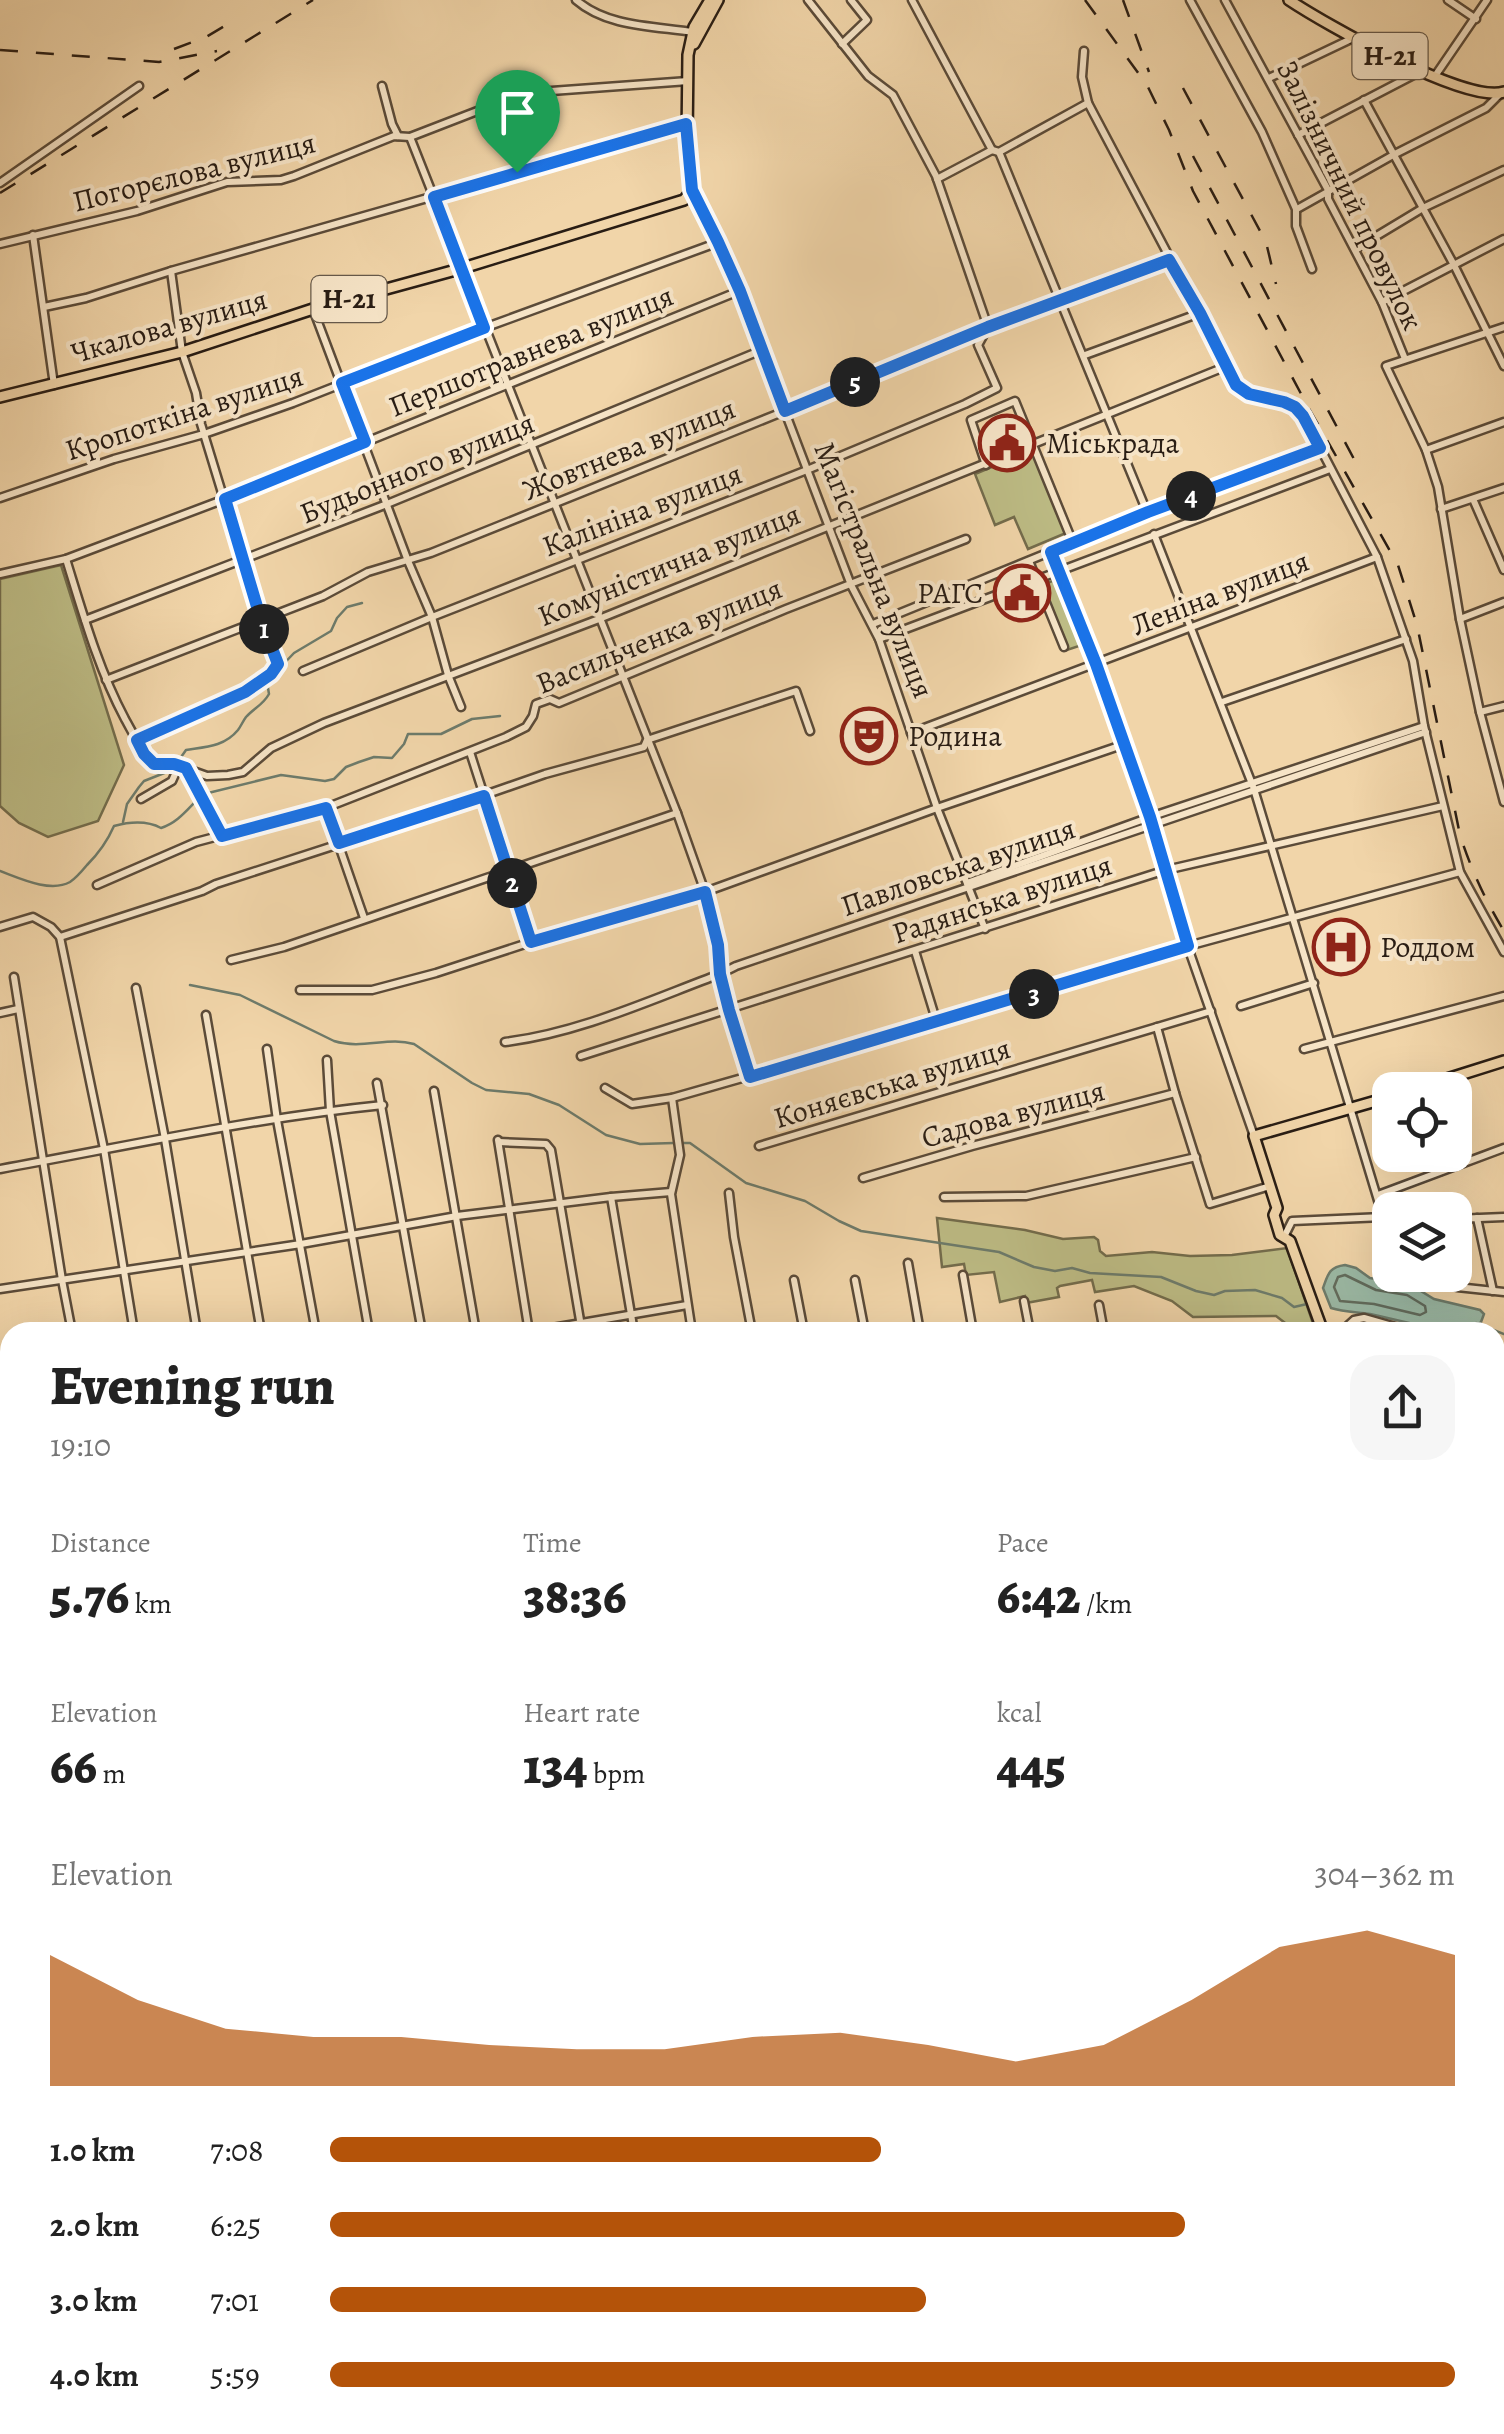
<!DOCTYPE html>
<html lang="en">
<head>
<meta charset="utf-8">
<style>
	body { margin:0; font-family:Alegreya,serif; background:#f6f6f6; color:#222; height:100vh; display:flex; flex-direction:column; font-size:38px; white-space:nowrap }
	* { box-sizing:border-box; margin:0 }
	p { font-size:32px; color:#767676 }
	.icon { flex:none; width:55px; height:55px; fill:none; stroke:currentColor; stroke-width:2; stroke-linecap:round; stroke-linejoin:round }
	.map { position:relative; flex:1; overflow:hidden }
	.details { position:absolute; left:0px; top:1322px; width:1505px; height:1112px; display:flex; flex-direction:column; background:#fff; border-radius:30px 30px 0 0; box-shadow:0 10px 40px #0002 }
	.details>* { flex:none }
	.controls { position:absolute; left:1372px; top:1072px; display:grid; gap:20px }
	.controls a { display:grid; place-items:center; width:100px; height:100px; border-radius:20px; background:#fff; box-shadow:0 10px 40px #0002; font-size:50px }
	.pin { position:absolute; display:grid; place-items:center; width:85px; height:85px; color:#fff; margin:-102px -42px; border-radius:50% 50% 50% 0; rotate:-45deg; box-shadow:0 0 10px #0007 }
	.pin .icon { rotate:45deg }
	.km { position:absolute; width:50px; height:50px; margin:-25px; border-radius:50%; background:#222; color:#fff; font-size:28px; line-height:50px; text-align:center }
	.round { display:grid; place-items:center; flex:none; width:105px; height:105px; border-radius:30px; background:#f6f6f6 }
	.headline { display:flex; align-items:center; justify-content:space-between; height:170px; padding:0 50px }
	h1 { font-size:55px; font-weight:800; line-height:75px }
	.metrics { display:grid; grid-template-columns:repeat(3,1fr); gap:15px; height:170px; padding:10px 50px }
	.metrics div { display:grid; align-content:center }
	.metrics b { font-size:50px; font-weight:800 }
	.metrics small { font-size:28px; font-weight:400 }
	.metrics p { font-size:28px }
	.chart { height:280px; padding:20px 50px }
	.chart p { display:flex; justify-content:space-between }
	.chart svg { width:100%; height:180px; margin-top:10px; fill:#b45309; opacity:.7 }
	ul { padding:0 50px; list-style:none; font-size:32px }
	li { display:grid; grid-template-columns:160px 120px 1fr; align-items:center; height:75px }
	li i { height:25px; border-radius:12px; background:#b45309 }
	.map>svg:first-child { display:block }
</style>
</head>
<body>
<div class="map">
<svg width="1504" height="2434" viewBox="0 0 1504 2434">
	<rect width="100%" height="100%" fill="#f1d5a9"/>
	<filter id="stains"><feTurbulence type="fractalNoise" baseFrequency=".002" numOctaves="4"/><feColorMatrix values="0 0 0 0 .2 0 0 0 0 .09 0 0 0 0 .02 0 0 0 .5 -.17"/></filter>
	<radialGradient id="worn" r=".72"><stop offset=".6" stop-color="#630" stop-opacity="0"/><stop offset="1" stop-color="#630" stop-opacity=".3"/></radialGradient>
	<g fill="#bdbc85" stroke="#736c4c" stroke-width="2.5">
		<polygon points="1034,449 1066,533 1028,549 1014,517 995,525 975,474"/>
		<polygon points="61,565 124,765 98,821 48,837 19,823 0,806 0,579"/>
		<polygon points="1060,578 1085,644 1067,650 1042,585"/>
		<polygon points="937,1218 1025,1230 1063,1239 1094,1237 1098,1240 1100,1251 1106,1256 1152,1252 1190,1256 1232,1255 1287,1248 1316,1332 1297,1332 1276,1316 1193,1317 1172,1301 1134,1286 1095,1292 1092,1280 1060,1286 1057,1288 1059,1297 1026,1303 1025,1296 1000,1302 994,1272 966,1275 964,1264 942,1267"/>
	</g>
	<path fill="#9bb9a5" stroke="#6d7b6b" stroke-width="2.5" d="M1345 1265 1356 1268 1370 1278 1411 1285 1434 1299 1480 1310 1484 1314 1481 1322 1474 1329C1458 1328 1433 1327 1418 1325 1402 1322 1386 1317 1370 1314 1357 1312 1344 1312 1331 1308L1323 1288C1328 1274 1329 1267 1345 1265Z"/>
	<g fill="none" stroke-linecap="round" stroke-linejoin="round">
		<polygon stroke="#626b5c" stroke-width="2.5" points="1345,1275 1376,1290 1407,1295 1425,1306 1426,1312 1420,1315 1374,1304 1340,1301 1334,1287 1338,1277"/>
		<g stroke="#6d7b6b" stroke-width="2.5">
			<polyline points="275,673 294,653 331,631 337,618 347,607 362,603"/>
			<polyline points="204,794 281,775 325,781 334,779 346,767 359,762 374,757 392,758 404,744 408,734 441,734 472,719 500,716"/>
			<path d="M123 822 127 804 139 787 144 781 172 770 186 750C205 747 224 747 238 730 241 726 243 721 246 717 254 708 263 705 269 694L267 682"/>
			<path d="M0 871C19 878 50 893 70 882 76 878 82 871 87 865 99 853 107 842 114 826 129 822 146 820 161 828 177 823 186 811 198 799"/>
			<path d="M190 985 240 995 334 1041C363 1050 388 1036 414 1044L472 1083 486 1090 529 1094 559 1105 606 1135 640 1144 674 1143"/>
			<polyline points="682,1143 690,1143 746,1183 805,1201 839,1221 861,1231 999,1252 1034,1267 1055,1271 1072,1268 1090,1273 1161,1277 1196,1291 1214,1295 1225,1291 1255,1290 1282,1298 1294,1307 1307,1304"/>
			<polyline points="1476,1323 1504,1334"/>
			<polyline points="0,1461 10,1460"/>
		</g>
		<g stroke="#5b4b39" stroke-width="11">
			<g id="minor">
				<path d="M576 0C607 27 653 26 693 32"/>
				<polyline points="912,0 992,150"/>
				<polyline points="1190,0 1262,132 1296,209 1296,226 1312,269"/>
				<polyline points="1225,0 1328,190 1328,199 1382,302 1405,359"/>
				<polyline points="1448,0 1476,19"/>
				<polyline points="842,44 867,20 851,0"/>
				<path d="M1084 51 1082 77 1088 103 1237 385C1258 400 1284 397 1303 415L1377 557 1413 661 1424 726 1460 872 1504 952"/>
				<polyline points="1435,76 1487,0"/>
				<polyline points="1269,78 1351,39"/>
				<polyline points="382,86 392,124 398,136"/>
				<polyline points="1364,100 1454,265 1504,366"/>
				<polyline points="1298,135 1421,71"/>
				<polyline points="410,137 677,813 705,892 719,945 720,974 729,1010 750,1077"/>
				<polyline points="999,152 1147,512"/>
				<polyline points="937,179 992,150 999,152 1088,103"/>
				<polyline points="0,183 139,86"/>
				<polyline points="692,190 719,242 739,291 851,585 879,639 937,808 985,929"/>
				<polyline points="1297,209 1395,154 1486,108 1499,95"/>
				<polyline points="33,235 54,385"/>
				<polyline points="0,244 137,211 227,182 281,180 294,176 394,136 410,137 524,93 688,81"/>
				<polyline points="1355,249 1423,208 1504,170"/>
				<polyline points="1382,302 1504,239"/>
				<polyline points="44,307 86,298 171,271 687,124"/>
				<polyline points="313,309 408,561 432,617 448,675 461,707"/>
				<polyline points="1504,327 1386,366 1426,450 1438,487 1460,619 1480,712 1504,802"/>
				<polyline points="1085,355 1200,313"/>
				<polyline points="1426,450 1504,422"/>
				<polyline points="986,465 971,420 1015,401 1073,543"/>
				<polyline points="0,498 114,459 204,434 293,403 484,328 719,242"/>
				<polyline points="1473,499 1504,570"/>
				<polyline points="1441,509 1504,488"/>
				<polyline points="1154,534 1254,789 1383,1217"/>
				<polyline points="1051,552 1096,664 1153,824 1191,956 1254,1136"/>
				<path d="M66 559C83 614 98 668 125 719 134 735 141 751 154 764H174L182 767"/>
				<polyline points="1029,561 1064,647"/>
				<polyline points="0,574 66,559 225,499 739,291"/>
				<polyline points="1460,619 1504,602"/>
				<polyline points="85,620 387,504 762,350"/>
				<polyline points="873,624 1111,527 1320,449"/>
				<polyline points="879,639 1330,469"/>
				<polyline points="303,671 432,617 807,470 965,404 997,388 978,345 988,327 936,176 893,95 868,76 808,0"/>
				<polyline points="106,680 323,596 368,572 431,553 785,411 988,327 1169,260"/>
				<polyline points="1222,702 1406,639"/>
				<polyline points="1480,712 1504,706"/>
				<polyline points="911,733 1377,557"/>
				<polyline points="137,740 245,692 271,674 278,664 261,621 201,424 196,393 182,352 171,271"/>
				<polyline points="470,752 531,942"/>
				<polyline points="186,768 222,836"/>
				<polyline points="141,799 172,781 176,772 182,767 207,776 228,775 243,772 271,748 324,723 599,619 1227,366"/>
				<polyline points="326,808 364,918"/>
				<polyline points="967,883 1150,817 1424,726"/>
				<polyline points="97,885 196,842 328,807 506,737 526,727 533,716 536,704 550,699 559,703 786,609 966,539"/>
				<polyline points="0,927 33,917 51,927 60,937 104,1149 134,1332"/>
				<polyline points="60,937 202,891 216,884 410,821 545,774 644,747 647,740 796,691 810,731"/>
				<polyline points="915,951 937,1023"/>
				<polyline points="231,960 284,947 677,813"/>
				<polyline points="14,977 62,1280 72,1332"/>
				<polyline points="136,988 165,1139 197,1332"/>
				<polyline points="300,990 372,990 436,973 531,942 705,892 937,808 1125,744"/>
				<polyline points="1241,1006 1314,983"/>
				<polyline points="0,1013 18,1009"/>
				<polyline points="206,1015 261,1332"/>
				<polyline points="1157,1027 1175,1093 1210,1204 1270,1186"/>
				<path d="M505 1042C579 1033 650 1000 720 974L736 966 1426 732"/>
				<polyline points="267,1049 277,1120 316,1332"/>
				<polyline points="1304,1049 1504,996"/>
				<polyline points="581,1056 1166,870 1443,806"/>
				<polyline points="327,1060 330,1111 369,1332"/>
				<polyline points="377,1083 422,1332"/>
				<polyline points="605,1088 632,1104 672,1098 988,1008 1188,946 1460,872"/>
				<polyline points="434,1091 476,1332"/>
				<polyline points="672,1098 680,1155 671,1194 692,1332"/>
				<polyline points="498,1140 529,1332"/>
				<polyline points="499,1142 546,1144 551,1150 582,1332"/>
				<polyline points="759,1146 1211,1011"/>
				<polyline points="1436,1155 1441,1171"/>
				<path d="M0 1169C127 1146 254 1118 383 1105"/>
				<polyline points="863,1178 972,1146 1175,1093"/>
				<polyline points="729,1193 734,1237 752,1332"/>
				<polyline points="1378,1195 1504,1148"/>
				<polyline points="611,1197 671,1192"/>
				<polyline points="944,1197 1026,1196 1196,1157"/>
				<polyline points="1477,1218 1493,1291"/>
				<polyline points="1455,1219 1504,1217"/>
				<polyline points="1284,1237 1292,1221 1383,1217 1390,1219"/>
				<polyline points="908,1263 920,1332"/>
				<polyline points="963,1275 973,1332"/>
				<polyline points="794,1280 804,1332"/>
				<polyline points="855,1280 865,1332"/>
				<polyline points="1457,1287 1504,1292"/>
				<polyline points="0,1289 301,1244 457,1216 611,1197 634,1332"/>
				<polyline points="1024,1301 1030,1332"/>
				<polyline points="1099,1305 1104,1332"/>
				<polyline points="1191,1330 1191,1332"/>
				<polyline points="529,1332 687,1305"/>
				<polyline points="1341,1332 1354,1320 1364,1318 1413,1332"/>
				<polyline points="0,1381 10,1384"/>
				<polyline points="1495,1399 1504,1404"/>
				<polyline points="0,1416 10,1419"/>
				<polyline points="1495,1449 1504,1439"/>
				<polyline points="0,1469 10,1468"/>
				<polyline points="0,1541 10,1551"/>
				<polyline points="0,1569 10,1557"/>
				<polyline points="0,1590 10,1600"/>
				<polyline points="0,1678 10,1669"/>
				<polyline points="0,1770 10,1780"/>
				<polyline points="0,1886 10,1897"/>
				<polyline points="1495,1931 1504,1930"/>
				<polyline points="0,1964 10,1955"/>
				<polyline points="1495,1971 1504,1941"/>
				<polyline points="0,2013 10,2018"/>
				<polyline points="0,2109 10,2110"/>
				<polyline points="0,2165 10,2166"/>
				<polyline points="0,2221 10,2221"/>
				<polyline points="0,2295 10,2295"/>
				<polyline points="0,2355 10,2355"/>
				<polyline points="1495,2400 1504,2400"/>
				<polyline points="0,2416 10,2415"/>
				<polyline points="89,2425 89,2434"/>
				<polyline points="183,2425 183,2434"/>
				<polyline points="314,2425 314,2434"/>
				<polyline points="368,2425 368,2434"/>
				<polyline points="1444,2429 1453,2434"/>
				<polyline points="422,2434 430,2425"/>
				<polyline points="1310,2434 1315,2425"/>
				<polyline points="1392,2434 1394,2425"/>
			</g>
		</g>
		<g stroke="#291d14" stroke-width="14">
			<g id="major">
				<path d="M1289 0C1325 24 1466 104 1504 92"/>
				<polyline points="694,44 718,0"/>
				<polyline points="0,397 182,352 313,309 463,268 684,200 692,190 687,140 688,55 694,27 710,0"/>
				<polyline points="1412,1090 1504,1061"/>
				<polyline points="1323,1332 1290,1241 1280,1235 1274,1215 1277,1208 1254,1136 1390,1097"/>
				<polyline points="1495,1458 1504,1513"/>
				<polyline points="1495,2213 1504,2176"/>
				<polyline points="1442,2434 1444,2425"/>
			</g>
		</g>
		<use href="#minor" stroke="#f6e4c7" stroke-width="6"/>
		<use href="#major" stroke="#f1d5a9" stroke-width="9"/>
		<g stroke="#291d14" stroke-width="2.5" stroke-dasharray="18 18" stroke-linecap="butt">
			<path d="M1085 0 1147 85 1169 130 1193 191 1307 405 1398 565 1417 625 1460 835C1471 869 1485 900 1504 931"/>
			<polyline points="1123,0 1149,72"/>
			<polyline points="174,49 206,37 233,21"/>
			<polyline points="0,50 159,62 217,51"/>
			<polyline points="1183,88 1266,242 1276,284"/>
			<polyline points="1193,156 1355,461"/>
			<polyline points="0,193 313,0"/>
			<polyline points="1495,1513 1504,1511"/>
			<polyline points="1495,1982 1504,1961"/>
			<polyline points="929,2434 929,2425"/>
			<polyline points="1233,2434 1241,2425"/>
		</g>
	</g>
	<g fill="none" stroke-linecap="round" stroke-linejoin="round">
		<g stroke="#fff" stroke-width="20">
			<polygon id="route" points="686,124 692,190 718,242 740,291 785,411 988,327 1169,260 1200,313 1236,385 1249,394 1284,402 1295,407 1303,416 1320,448 1148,512 1051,552 1096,664 1150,817 1188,946 750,1077 729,1010 720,974 718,945 705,892 531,942 484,796 339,843 326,808 222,836 186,768 174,764 154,764 144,754 137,740 245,692 271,674 278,664 261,620 225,499 365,442 342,383 484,328 434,197"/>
		</g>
		<use href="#route" stroke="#1a73e8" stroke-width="12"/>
	</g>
	<defs>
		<g id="civic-ring" transform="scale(2.875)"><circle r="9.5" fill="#f6e4c7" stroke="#8f2418" stroke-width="1.5"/><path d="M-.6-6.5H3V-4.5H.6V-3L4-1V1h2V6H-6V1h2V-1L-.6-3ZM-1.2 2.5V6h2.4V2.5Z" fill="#8f2418"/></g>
		<g id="theatre-ring" transform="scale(2.875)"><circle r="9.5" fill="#f6e4c7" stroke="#8f2418" stroke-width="1.5"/><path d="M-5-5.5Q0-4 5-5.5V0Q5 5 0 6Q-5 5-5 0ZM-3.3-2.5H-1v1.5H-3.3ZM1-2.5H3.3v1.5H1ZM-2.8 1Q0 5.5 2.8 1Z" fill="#8f2418"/></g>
		<g id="hospital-ring" transform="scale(2.875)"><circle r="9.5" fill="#f6e4c7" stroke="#8f2418" stroke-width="1.5"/><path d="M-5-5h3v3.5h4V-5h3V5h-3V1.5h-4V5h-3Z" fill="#8f2418"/></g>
	</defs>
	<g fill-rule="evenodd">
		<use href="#civic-ring" x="1007" y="443"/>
		<use href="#civic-ring" x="1022" y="593"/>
		<use href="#theatre-ring" x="869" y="736"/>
		<use href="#hospital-ring" x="1341" y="947"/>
	</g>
	<g text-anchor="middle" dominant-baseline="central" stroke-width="8" stroke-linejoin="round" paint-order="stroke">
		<g fill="#f6e4c7" stroke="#66594a" stroke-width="2.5">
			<rect x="1352.5" y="33" width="75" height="46" rx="8"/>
			<rect x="311.5" y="276" width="75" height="46" rx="8"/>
		</g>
		<g font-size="28" font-weight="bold" fill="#291d14">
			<text x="1390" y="56">Н-21</text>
			<text x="349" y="299">Н-21</text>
		</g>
		<g font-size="30" fill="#291d14" stroke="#f6e4c7">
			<text transform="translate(194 172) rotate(-14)">Погорєлова вулиця</text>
			<text transform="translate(1350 195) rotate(64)">Залізничний провулок</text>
			<text transform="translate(169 326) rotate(-16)">Чкалова вулиця</text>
			<text transform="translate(531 351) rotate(-22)">Першотравнева вулиця</text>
			<text transform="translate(184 413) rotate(-18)">Кропоткіна вулиця</text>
			<text transform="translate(629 449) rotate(-22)">Жовтнева вулиця</text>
			<text transform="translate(417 468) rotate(-22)">Будьонного вулиця</text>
			<text transform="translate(642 510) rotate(-21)">Калініна вулиця</text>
			<text transform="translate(669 565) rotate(-22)">Комуністична вулиця</text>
			<text transform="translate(874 570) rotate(68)">Магістральна вулиця</text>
			<text transform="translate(1220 593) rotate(-21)">Леніна вулиця</text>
			<text transform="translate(659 636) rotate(-22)">Васильченка вулиця</text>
			<text transform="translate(958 867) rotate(-19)">Павловська вулиця</text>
			<text transform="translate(1002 899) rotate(-18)">Радянська вулиця</text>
			<text transform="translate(892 1083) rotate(-17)">Коняєвська вулиця</text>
			<text transform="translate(1013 1114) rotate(-15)">Садова вулиця</text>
		</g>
		<g font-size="30" fill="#291d14" stroke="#f6e4c7" text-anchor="start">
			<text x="1046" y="443">Міськрада</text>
			<text x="983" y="593" text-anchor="end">РАГС</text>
			<text x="908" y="736">Родина</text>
			<text x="1380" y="947">Роддом</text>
		</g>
	</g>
	<rect width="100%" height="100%" filter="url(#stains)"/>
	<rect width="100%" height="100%" fill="url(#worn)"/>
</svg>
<div class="controls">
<a><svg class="icon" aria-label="locate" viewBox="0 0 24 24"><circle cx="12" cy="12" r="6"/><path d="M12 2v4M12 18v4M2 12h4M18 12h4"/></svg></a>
<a><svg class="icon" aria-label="layers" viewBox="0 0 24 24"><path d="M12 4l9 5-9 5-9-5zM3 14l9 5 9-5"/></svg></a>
</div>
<div class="pin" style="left:517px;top:172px;background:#1e9e55"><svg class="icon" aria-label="arrive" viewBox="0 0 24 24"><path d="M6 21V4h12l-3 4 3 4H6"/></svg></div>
<b class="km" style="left:264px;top:629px">1</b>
<b class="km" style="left:512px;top:883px">2</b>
<b class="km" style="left:1034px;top:994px">3</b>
<b class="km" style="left:1191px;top:496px">4</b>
<b class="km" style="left:855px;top:382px">5</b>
<section class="details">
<div class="headline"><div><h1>Evening run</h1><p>19:10</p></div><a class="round"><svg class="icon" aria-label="share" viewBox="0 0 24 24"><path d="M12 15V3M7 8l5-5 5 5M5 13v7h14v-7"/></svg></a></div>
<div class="metrics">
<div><p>Distance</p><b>5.76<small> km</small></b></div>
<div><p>Time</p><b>38:36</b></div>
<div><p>Pace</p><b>6:42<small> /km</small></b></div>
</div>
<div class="metrics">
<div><p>Elevation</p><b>66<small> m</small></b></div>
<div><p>Heart rate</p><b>134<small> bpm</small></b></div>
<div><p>kcal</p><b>445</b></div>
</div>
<div class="chart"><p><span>Elevation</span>304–362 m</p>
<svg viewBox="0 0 160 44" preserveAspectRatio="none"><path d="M0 44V12L10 23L20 30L30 32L40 32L50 34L60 35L70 35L80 32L90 31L100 34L110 38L120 34L130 23L140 10L150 6L160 12V44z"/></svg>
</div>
<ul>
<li><b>1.0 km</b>7:08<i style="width:49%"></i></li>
<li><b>2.0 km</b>6:25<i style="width:76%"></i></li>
<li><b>3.0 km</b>7:01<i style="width:53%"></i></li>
<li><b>4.0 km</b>5:59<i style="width:100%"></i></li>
</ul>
</section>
</div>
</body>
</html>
